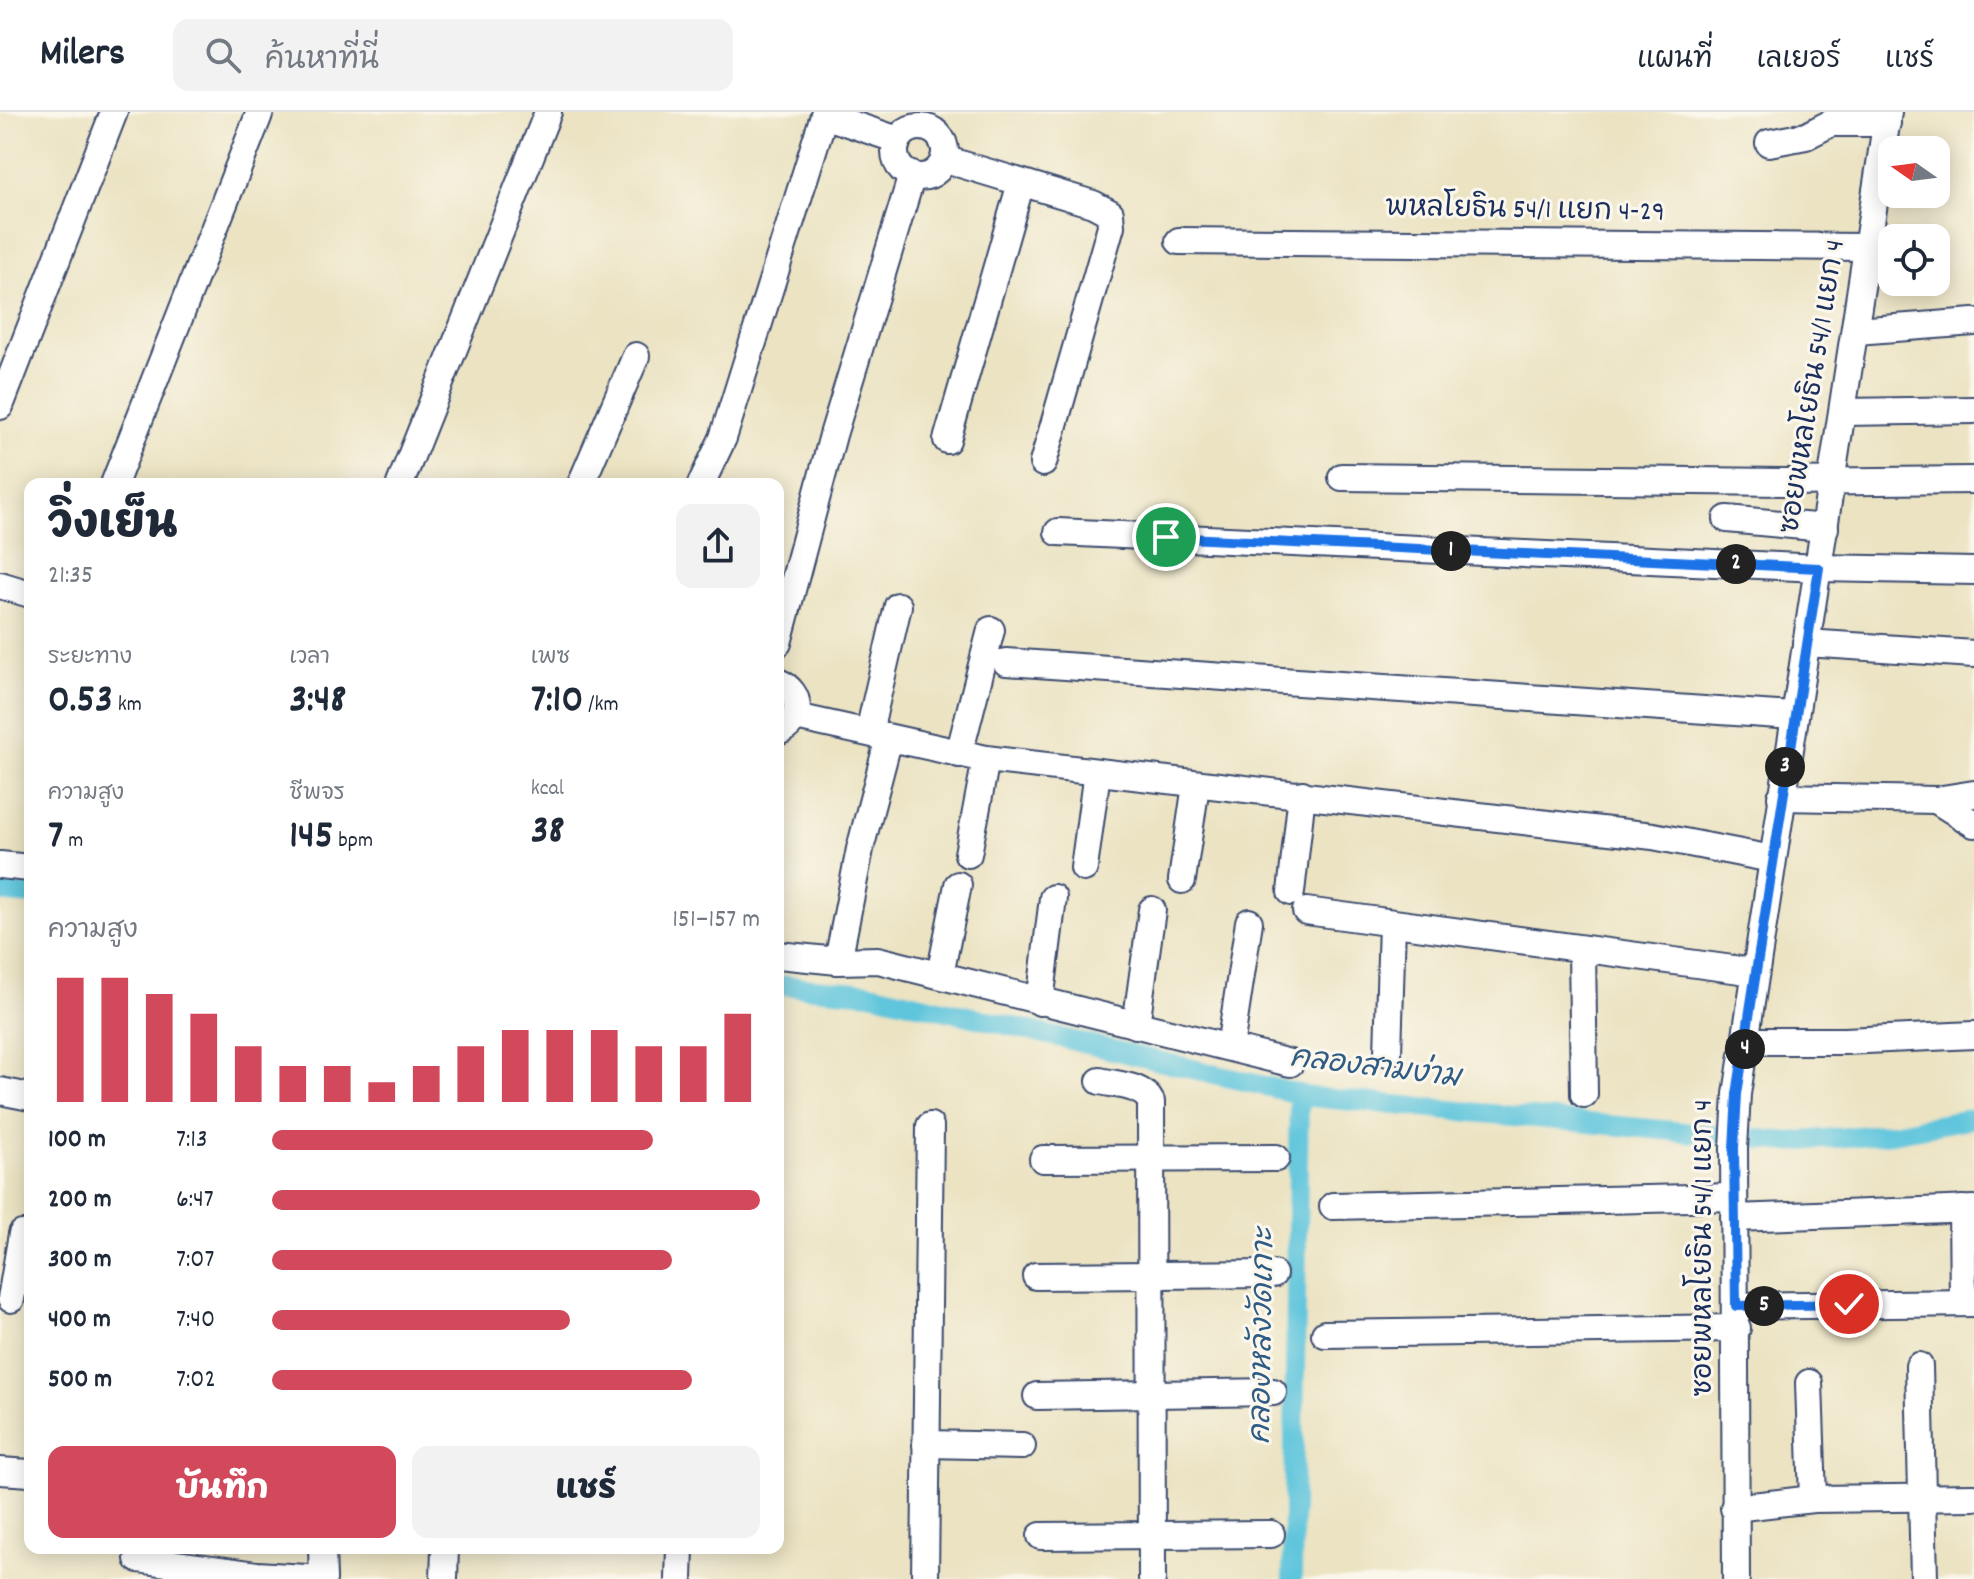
<!DOCTYPE html>
<html lang="th">
<head>
<meta charset="utf-8">
<style>
	body { margin:0; font-family:Dekko,"Playpen Sans Thai",sans-serif; background:#f2f2f3; color:#1f2937; height:100vh; display:flex; flex-direction:column; font-size:30px; white-space:nowrap }
	* { box-sizing:border-box; margin:0 }
	p { font-size:26px; color:#747a83 }
	.icon { flex:none; width:44px; height:44px; fill:none; stroke:currentColor; stroke-width:2; stroke-linecap:round; stroke-linejoin:round }
	.map { position:relative; flex:1; overflow:hidden }
	.drawer { position:absolute; left:24px; top:366px; width:760px; height:1076px; display:flex; flex-direction:column; background:#fff; border-radius:16px; box-shadow:0 4px 20px #0003 }
	.drawer>* { flex:none }
	.needle { width:52px; rotate:284deg }
	.buttons { position:absolute; left:1878px; top:24px; display:grid; gap:16px }
	.buttons a { display:grid; place-items:center; width:72px; height:72px; border-radius:16px; background:#fff; box-shadow:0 4px 20px #0003; font-size:40px }
	.pin { position:absolute; display:grid; place-items:center; width:68px; height:68px; color:#fff; margin:-34px; border:4px solid #fff; border-radius:50%; box-shadow:0 2px 8px #0007 }
	.km { position:absolute; width:40px; height:40px; margin:-20px; border-radius:50%; background:#222; color:#fff; font-size:22px; line-height:40px; text-align:center }
	.round { display:grid; place-items:center; flex:none; width:84px; height:84px; border-radius:16px; background:#f2f2f3 }
	.summary { display:flex; align-items:center; justify-content:space-between; height:136px; padding:0 24px }
	h1 { font-size:44px; font-weight:800; line-height:60px }
	.stats { display:grid; grid-template-columns:repeat(3,1fr); gap:12px; height:136px; padding:8px 24px }
	.stats div { display:grid; align-content:center }
	.stats b { font-size:40px; font-weight:800 }
	.stats small { font-size:22px; font-weight:400 }
	.stats p { font-size:22px }
	.chart { height:224px; padding:16px 24px }
	.chart p { display:flex; justify-content:space-between }
	.chart svg { width:100%; height:144px; margin-top:8px; stroke:#d1495b; stroke-width:6 }
	.button { display:flex; gap:16px; margin-top:auto; padding:16px 24px }
	.button a { flex:1; height:92px; border-radius:16px; background:#d1495b; color:#fff; font-size:32px; font-weight:800; line-height:92px; text-align:center }
	.button a+a { background:#f2f2f3; color:#1f2937 }
	ul { padding:0 24px; list-style:none; font-size:26px }
	li { display:grid; grid-template-columns:128px 96px 1fr; align-items:center; height:60px }
	li i { height:20px; border-radius:10px; background:#d1495b }
	header { display:flex; align-items:center; gap:48px; box-sizing:border-box; height:112px; padding:0 40px; background:#fff; border-bottom:2px solid #e0e1e3 }
	header strong { font-size:38px }
	nav { display:flex; gap:44px; margin-inline-start:auto; font-size:28px }
	.search { width:560px; height:72px; background:#f2f2f3; display:flex; align-items:center; gap:20px; box-sizing:border-box; padding:0 28px; border-radius:16px; color:#747a83; font-size:30px }
	.map>svg:first-child { display:block }
</style>
</head>
<body>
<header>
<strong>Milers</strong>
<div class="search"><svg class="icon" aria-label="search" viewBox="0 0 24 24"><circle cx="10" cy="10" r="6"/><path d="M15 15l6 6"/></svg>ค้นหาที่นี่</div>
<nav><a>แผนที่</a><a>เลเยอร์</a><a>แชร์</a></nav>
</header>
<div class="map">
<svg width="1974" height="1467" viewBox="0 0 1974 1467">
	<rect width="100%" height="100%" fill="#fbf7ec"/>
	<filter id="ink" filterUnits="userSpaceOnUse"><feTurbulence type="fractalNoise" baseFrequency=".0125" numOctaves="2"/><feDisplacementMap in="SourceGraphic" scale="16" xChannelSelector="R" yChannelSelector="G"/><feConvolveMatrix kernelMatrix="1 2 1 2 8 2 1 2 1" color-interpolation-filters="sRGB"/></filter>
	<filter id="wash" filterUnits="userSpaceOnUse"><feTurbulence type="fractalNoise" baseFrequency=".006" numOctaves="4" result="noise"/><feDisplacementMap in="SourceGraphic" scale="32" xChannelSelector="R" yChannelSelector="G"/><feGaussianBlur stdDeviation="1.8" result="paint"/><feColorMatrix in="noise" values="0 0 0 0 0 0 0 0 0 0 0 0 0 0 0 0 0 1.4 0 .05"/><feComposite in="paint" operator="in"/></filter>
	<g filter="url(#wash)">
		<rect width="100%" height="100%" fill="#ebe3c2"/>
		<g fill="none" stroke-linecap="round" stroke-linejoin="round">
			<g stroke="#5fc5dc" stroke-width="20">
				<polyline points="0,780 30,783"/>
				<polyline points="778,873 871,881 1311,985 1790,1030 1892,1021 1974,1006"/>
				<polyline points="1292,1467 1299,982"/>
			</g>
		</g>
	</g>
	<g filter="url(#ink)">
		<g fill="none" stroke-linecap="round" stroke-linejoin="round">
			<g stroke="#3a4a6d" stroke-width="30">
				<g id="minor">
					<polyline points="824,3 898,28"/>
					<circle cx="920" cy="40" r="25"/>
					<polyline points="1769,31 1806,24 1831,11 1887,11"/>
					<polyline points="944,47 1093,92 1110,101 1111,114 1043,351"/>
					<polyline points="1179,129 1869,135"/>
					<polyline points="1856,219 1974,210"/>
					<polyline points="0,294 114,0"/>
					<polyline points="1843,300 1974,298"/>
					<polyline points="947,328 1021,71"/>
					<polyline points="1342,365 1783,370 1974,368"/>
					<polyline points="114,372 260,0"/>
					<polyline points="400,372 548,0"/>
					<polyline points="581,372 636,244"/>
					<polyline points="701,372 723,326 825,0"/>
					<polyline points="1727,407 1825,416"/>
					<polyline points="1058,420 1819,456 1974,459"/>
					<polyline points="0,473 30,482"/>
					<polyline points="778,531 833,323 912,63"/>
					<polyline points="1806,531 1974,542"/>
					<polyline points="1006,550 1793,604"/>
					<path d="M778 570C803 580 803 610 778 620"/>
					<polyline points="796,605 986,647 1653,724 1772,747"/>
					<polyline points="869,620 898,494"/>
					<polyline points="889,626 860,737 838,849 878,848 1290,951"/>
					<polyline points="959,642 991,518"/>
					<polyline points="1781,685 1936,688 1974,682"/>
					<polyline points="1936,688 1974,712"/>
					<polyline points="968,742 986,647"/>
					<polyline points="0,753 30,756"/>
					<polyline points="1084,756 1097,660"/>
					<polyline points="1182,768 1196,673"/>
					<polyline points="1291,780 1302,682"/>
					<polyline points="1306,799 1755,860"/>
					<polyline points="1582,837 1584,982"/>
					<polyline points="778,843 838,849"/>
					<polyline points="940,863 958,773"/>
					<polyline points="1040,890 1053,786"/>
					<polyline points="1136,913 1152,798"/>
					<polyline points="1746,929 1845,929 1974,923"/>
					<polyline points="1230,935 1249,810"/>
					<polyline points="1388,941 1392,812"/>
					<path d="M1100 969C1117 973 1143 973 1151 990L1152 1467"/>
					<polyline points="0,979 30,985"/>
					<polyline points="1043,1047 1276,1046"/>
					<polyline points="1333,1094 1734,1085"/>
					<polyline points="1962,1097 1963,1191"/>
					<polyline points="1734,1106 1974,1097"/>
					<polyline points="1036,1164 1273,1162"/>
					<polyline points="11,1187 22,1122"/>
					<polyline points="1736,1194 1974,1191"/>
					<polyline points="1325,1222 1737,1216"/>
					<polyline points="1919,1254 1924,1467"/>
					<polyline points="1809,1271 1813,1387"/>
					<polyline points="1037,1284 1273,1280"/>
					<polyline points="926,1332 1022,1334"/>
					<polyline points="0,1359 30,1361"/>
					<polyline points="1734,1396 1813,1387 1974,1385"/>
					<polyline points="1041,1424 1271,1422"/>
					<polyline points="322,1436 323,1467"/>
					<polyline points="138,1447 257,1463 323,1467"/>
					<polyline points="444,1467 445,1436"/>
					<polyline points="679,1467 680,1436"/>
					<polyline points="925,1467 930,1014"/>
					<polyline points="1736,1467 1734,1036 1737,982 1888,0"/>
				</g>
			</g>
			<use href="#minor" stroke="#fff" stroke-width="26"/>
		</g>
	</g>
	<g fill="none" stroke-linecap="round" stroke-linejoin="round" filter="url(#ink)">
		<g stroke="#fff" stroke-width="16">
			<polyline id="route" points="1166,425 1819,456 1737,982 1734,1036 1736,1194 1849,1192"/>
		</g>
		<use href="#route" stroke="#1a73e8" stroke-width="10"/>
	</g>
	<g text-anchor="middle" dominant-baseline="central" stroke-width="6" stroke-linejoin="round" paint-order="stroke">
		<g font-size="28" fill="#1b2f5e" stroke="#fbf7ec">
			<text transform="translate(1525 100) rotate(1)">พหลโยธิน 54/1 แยก 4-29</text>
			<text transform="translate(1815 275) rotate(-81)">ซอยพหลโยธิน 54/1 แยก 4</text>
			<text transform="translate(1706 1136) rotate(-90)">ซอยพหลโยธิน 54/1 แยก 4</text>
		</g>
		<g font-size="30" font-style="italic" fill="#2f5c84" stroke="#fbf7ec">
			<text transform="translate(1375 958) rotate(7)">คลองสามง่าม</text>
			<text transform="translate(1265 1224) rotate(-89)">คลองหลังวัดเกาะ</text>
		</g>
	</g>
</svg>
<div class="buttons">
<a><svg class="needle" viewBox="-14 -14 28 28"><path d="M0-13l5 13h-10z" fill="#e53935"/><path d="M0 13l5-13h-10z" fill="#747a83"/></svg></a>
<a><svg class="icon" aria-label="locate" viewBox="0 0 24 24"><circle cx="12" cy="12" r="6"/><path d="M12 2v4M12 18v4M2 12h4M18 12h4"/></svg></a>
</div>
<div class="pin" style="left:1166px;top:425px;background:#1e9e55"><svg class="icon" aria-label="arrive" viewBox="0 0 24 24"><path d="M6 21V4h12l-3 4 3 4H6"/></svg></div>
<div class="pin" style="left:1849px;top:1192px;background:#d93025"><svg class="icon" aria-label="check" viewBox="0 0 24 24"><path d="M5 12l5 5 9-10"/></svg></div>
<b class="km" style="left:1451px;top:439px">1</b>
<b class="km" style="left:1736px;top:452px">2</b>
<b class="km" style="left:1785px;top:655px">3</b>
<b class="km" style="left:1745px;top:937px">4</b>
<b class="km" style="left:1764px;top:1194px">5</b>
<section class="drawer">
<div class="summary"><div><h1>วิ่งเย็น</h1><p>21:35</p></div><a class="round"><svg class="icon" aria-label="share" viewBox="0 0 24 24"><path d="M12 15V3M7 8l5-5 5 5M5 13v7h14v-7"/></svg></a></div>
<div class="stats">
<div><p>ระยะทาง</p><b>0.53<small> km</small></b></div>
<div><p>เวลา</p><b>3:48</b></div>
<div><p>เพซ</p><b>7:10<small> /km</small></b></div>
</div>
<div class="stats">
<div><p>ความสูง</p><b>7<small> m</small></b></div>
<div><p>ชีพจร</p><b>145<small> bpm</small></b></div>
<div><p>kcal</p><b>38</b></div>
</div>
<div class="chart"><p><span>ความสูง</span>151–157 m</p>
<svg viewBox="0 0 160 44" preserveAspectRatio="none"><path d="M5 44V6M15 44V6M25 44V11M35 44V17M45 44V27M55 44V33M65 44V33M75 44V38M85 44V33M95 44V27M105 44V22M115 44V22M125 44V22M135 44V27M145 44V27M155 44V17"/></svg>
</div>
<ul>
<li><b>100 m</b>7:13<i style="width:78%"></i></li>
<li><b>200 m</b>6:47<i style="width:100%"></i></li>
<li><b>300 m</b>7:07<i style="width:82%"></i></li>
<li><b>400 m</b>7:40<i style="width:61%"></i></li>
<li><b>500 m</b>7:02<i style="width:86%"></i></li>
</ul>
<div class="button"><a>บันทึก</a><a>แชร์</a></div>
</section>
</div>
</body>
</html>
